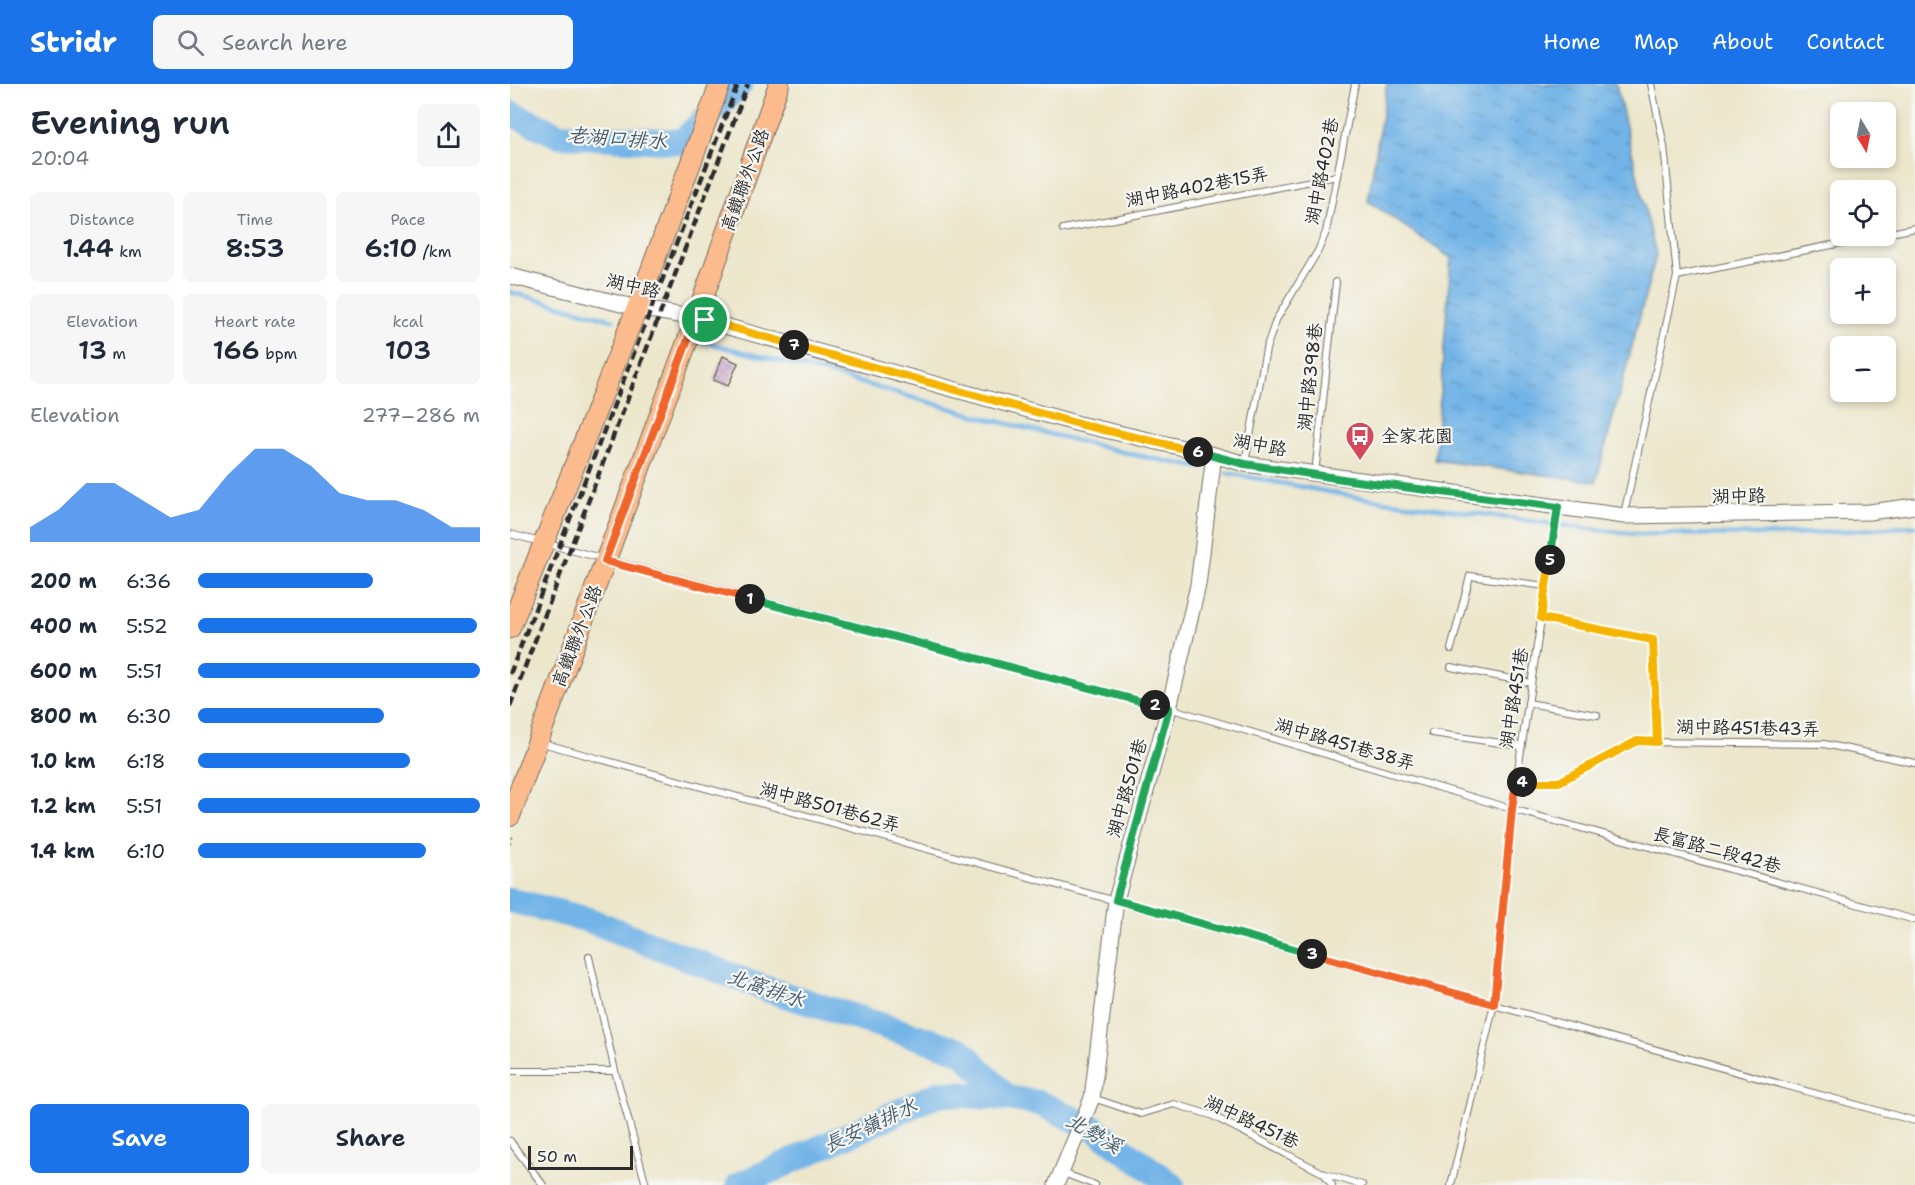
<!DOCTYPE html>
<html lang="en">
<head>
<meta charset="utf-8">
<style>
	body { margin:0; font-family:"Shantell Sans","LXGW WenKai TC",sans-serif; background:#f6f6f7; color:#1f2937; height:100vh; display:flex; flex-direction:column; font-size:22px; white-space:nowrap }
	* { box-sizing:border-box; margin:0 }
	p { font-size:20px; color:#747a83 }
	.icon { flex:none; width:33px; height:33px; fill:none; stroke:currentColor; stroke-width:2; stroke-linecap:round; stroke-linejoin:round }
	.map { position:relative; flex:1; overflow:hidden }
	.drawer { display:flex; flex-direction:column; background:#fff; width:510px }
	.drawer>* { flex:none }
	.needle { width:39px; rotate:170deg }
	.fabs { position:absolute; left:1320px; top:18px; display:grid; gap:12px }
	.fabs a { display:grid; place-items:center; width:66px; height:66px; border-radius:9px; background:#fff; box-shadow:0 3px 9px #0003; font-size:30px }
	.scale { position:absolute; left:18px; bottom:15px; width:105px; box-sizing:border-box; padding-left:6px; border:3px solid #2b2b2b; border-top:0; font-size:16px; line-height:21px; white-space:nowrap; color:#2b2b2b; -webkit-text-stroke:4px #f6f6f2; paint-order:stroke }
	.pin { position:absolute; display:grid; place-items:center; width:51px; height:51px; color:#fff; margin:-26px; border:3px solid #fff; border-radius:50%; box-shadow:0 2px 6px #0007 }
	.km { position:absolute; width:30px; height:30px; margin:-15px; border-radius:50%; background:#222; color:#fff; font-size:16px; line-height:30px; text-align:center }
	.round { display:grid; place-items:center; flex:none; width:63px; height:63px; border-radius:9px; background:#f6f6f7 }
	.headline { display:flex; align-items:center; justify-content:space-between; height:102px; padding:0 30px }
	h1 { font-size:33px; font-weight:600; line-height:45px }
	.metrics { display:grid; grid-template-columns:repeat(3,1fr); gap:9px; height:102px; padding:6px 30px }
	.metrics div { display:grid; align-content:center; border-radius:9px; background:#f6f6f7; text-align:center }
	.metrics b { font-size:26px; font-weight:600 }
	.metrics small { font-size:16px; font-weight:400 }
	.metrics p { font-size:16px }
	.chart { height:168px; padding:12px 30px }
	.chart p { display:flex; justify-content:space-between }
	.chart svg { width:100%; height:108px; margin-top:6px; fill:#1a73e8; opacity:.7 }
	.button { display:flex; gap:12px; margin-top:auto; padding:12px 30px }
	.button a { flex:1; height:69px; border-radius:9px; background:#1a73e8; color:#fff; font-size:24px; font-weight:600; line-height:69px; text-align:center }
	.button a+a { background:#f6f6f7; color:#1f2937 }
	ul { padding:0 30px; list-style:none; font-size:20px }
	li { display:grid; grid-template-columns:96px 72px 1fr; align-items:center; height:45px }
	li i { height:15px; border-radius:8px; background:#1a73e8 }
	header { display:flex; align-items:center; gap:36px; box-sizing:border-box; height:84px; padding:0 30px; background:#1a73e8; color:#fff }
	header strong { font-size:28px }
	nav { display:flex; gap:33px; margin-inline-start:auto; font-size:21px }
	.search { width:420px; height:54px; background:#f6f6f7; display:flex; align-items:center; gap:15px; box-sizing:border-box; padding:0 21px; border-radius:9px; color:#747a83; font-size:22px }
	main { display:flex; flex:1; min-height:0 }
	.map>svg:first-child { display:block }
</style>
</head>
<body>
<header>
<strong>Stridr</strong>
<div class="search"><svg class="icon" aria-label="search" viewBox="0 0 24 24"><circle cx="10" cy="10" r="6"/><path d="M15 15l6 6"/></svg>Search here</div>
<nav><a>Home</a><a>Map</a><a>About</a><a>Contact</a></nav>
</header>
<main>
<section class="drawer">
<div class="headline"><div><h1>Evening run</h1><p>20:04</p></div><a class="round"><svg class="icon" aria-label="share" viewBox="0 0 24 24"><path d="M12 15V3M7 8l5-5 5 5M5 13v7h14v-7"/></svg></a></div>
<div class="metrics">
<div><p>Distance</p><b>1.44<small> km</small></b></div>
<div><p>Time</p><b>8:53</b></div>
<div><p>Pace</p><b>6:10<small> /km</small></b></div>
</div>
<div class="metrics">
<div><p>Elevation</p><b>13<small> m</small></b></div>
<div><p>Heart rate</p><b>166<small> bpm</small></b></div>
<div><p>kcal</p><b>103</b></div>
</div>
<div class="chart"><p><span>Elevation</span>277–286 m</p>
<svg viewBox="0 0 160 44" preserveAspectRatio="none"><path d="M0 44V38L10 31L20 20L30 20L40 27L50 34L60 31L70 17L80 6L90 6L100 13L110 24L120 27L130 27L140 31L150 38L160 38V44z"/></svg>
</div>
<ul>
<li><b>200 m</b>6:36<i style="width:62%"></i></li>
<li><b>400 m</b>5:52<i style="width:99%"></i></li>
<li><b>600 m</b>5:51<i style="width:100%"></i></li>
<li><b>800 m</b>6:30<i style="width:66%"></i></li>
<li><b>1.0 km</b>6:18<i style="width:75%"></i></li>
<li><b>1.2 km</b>5:51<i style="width:100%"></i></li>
<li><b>1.4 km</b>6:10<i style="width:81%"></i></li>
</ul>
<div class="button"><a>Save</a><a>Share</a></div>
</section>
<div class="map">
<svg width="1405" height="1101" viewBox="0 0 1405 1101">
	<defs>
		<pattern id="water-ripples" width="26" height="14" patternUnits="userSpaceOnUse" patternTransform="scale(1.5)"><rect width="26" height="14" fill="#72b4e7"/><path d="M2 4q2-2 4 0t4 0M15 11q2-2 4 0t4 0" fill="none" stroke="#5e93bb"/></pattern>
		<pattern id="building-cross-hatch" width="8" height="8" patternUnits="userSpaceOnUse" patternTransform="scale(1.5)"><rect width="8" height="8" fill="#cca7d1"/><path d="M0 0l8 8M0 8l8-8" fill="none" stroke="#a688aa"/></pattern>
	</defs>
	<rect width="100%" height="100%" fill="#f6f6f2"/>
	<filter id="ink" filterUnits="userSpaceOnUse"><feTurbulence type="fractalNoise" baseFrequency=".0167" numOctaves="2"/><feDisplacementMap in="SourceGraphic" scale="12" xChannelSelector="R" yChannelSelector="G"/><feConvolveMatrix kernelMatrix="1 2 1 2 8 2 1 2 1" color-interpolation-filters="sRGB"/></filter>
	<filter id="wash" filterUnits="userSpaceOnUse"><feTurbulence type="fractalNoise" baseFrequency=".008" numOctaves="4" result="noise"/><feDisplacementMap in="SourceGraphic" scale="24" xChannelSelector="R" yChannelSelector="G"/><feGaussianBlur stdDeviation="1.35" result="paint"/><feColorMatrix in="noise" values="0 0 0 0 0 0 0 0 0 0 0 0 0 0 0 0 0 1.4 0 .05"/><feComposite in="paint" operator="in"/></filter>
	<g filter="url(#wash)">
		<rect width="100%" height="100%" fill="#ece6cb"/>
		<polygon fill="url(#water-ripples)" stroke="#4e7089" stroke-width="1.5" points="877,0 1106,0 1146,171 1086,398 925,376 941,174 858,117"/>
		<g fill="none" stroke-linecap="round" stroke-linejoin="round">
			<g stroke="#72b4e7" stroke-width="4.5">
				<polyline points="0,208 103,236"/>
				<polyline points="191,257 331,293 474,334 625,371 692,384"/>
				<polyline points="717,389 846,413 1071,444 1126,450 1280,451 1405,442"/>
			</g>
			<g stroke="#72b4e7" stroke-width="26">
				<polyline points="0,29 48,51 172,58 230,0"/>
				<polyline points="0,816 79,836 256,905 452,967 497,1014"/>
				<polyline points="229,1101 430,1009 497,1014 529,1019 585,1045 662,1101"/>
			</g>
		</g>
		<g id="blocks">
			<polygon fill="url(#building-cross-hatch)" points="213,272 228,279 218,302 203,296"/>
		</g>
	</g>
	<g filter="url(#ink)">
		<use href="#blocks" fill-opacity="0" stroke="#6f6c63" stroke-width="1.5"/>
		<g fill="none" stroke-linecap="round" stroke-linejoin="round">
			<g stroke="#6f6c63" stroke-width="8">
				<g id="service">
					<polyline points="553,145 827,92"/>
					<polyline points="1376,150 1405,144"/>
					<polyline points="1167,192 1367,152"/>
					<polyline points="735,379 756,265 766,236 808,167 816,148 845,0"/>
					<polyline points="805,390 826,198"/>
					<polyline points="1114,430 1167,192 1154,62 1141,0"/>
					<polyline points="0,450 659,624 1002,725 1405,836"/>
					<polyline points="1031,534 1143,556 1147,658"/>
					<polyline points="941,565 960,492 1036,502"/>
					<polyline points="941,583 1021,599"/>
					<polyline points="1018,619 1087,631"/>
					<polyline points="922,649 1011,662"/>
					<polyline points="32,659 1405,1037"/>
					<polyline points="1006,697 1049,698 1127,658 1314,660 1405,679"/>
					<polyline points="79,873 105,987"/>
					<polyline points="0,987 105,987 136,1101"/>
					<polyline points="583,1014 631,1030 664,1020 701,1031 815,1090 852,1101"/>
					<polyline points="0,1057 33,1101"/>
					<polyline points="553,1089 585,1101"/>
					<polyline points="815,1091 822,1101"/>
					<polyline points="941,1101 984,920 1002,725 1048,424"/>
				</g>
			</g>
			<g stroke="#6f6c63" stroke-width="17">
				<g id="tertiary">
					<polyline points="0,192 127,224 186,234 569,340 704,371 735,380 1114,432 1359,428 1405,422"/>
					<polyline points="546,1101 582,1014 606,816 659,624 688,501 704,371"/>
				</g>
			</g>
			<g stroke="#6f6c63" stroke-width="22">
				<g id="primary">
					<polyline points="0,544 127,224 210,0"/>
					<polyline points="0,732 186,234 269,0"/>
				</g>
			</g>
			<polyline stroke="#6f6c63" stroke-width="2" stroke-dasharray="1.5 4.5" stroke-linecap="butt" points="0,760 4,749"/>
			<use href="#service" stroke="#fff" stroke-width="6"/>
			<use href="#tertiary" stroke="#fff" stroke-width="15"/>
			<use href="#primary" stroke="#fbbb8d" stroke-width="20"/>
			<g stroke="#2b2b2b" stroke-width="4.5" stroke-dasharray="9 4.5" stroke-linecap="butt">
				<polyline points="0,590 228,0"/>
				<polyline points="0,622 238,0"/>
			</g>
		</g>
	</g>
	<g fill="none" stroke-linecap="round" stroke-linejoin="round" filter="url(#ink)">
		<g stroke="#fff" stroke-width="12">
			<polyline id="split-1" points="195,236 186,234 95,477 240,515"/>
		</g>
		<g stroke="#fff" stroke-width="12">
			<polyline id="split-2" points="240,515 645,621"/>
		</g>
		<g stroke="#fff" stroke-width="12">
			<polyline id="split-3" points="645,621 659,624 606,816 802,870"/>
		</g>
		<g stroke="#fff" stroke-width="12">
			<polyline id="split-4" points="802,870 984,920 1002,725 1006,698 1012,698"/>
		</g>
		<g stroke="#fff" stroke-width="12">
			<polyline id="split-5" points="1012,698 1049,698 1127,657 1147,658 1143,556 1031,534 1040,476"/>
		</g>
		<g stroke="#fff" stroke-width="12">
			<polyline id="split-6" points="688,368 735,380 839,396 1048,423 1040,476"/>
		</g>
		<g stroke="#fff" stroke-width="12">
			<polyline id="split-7" points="284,261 569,340 688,368"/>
		</g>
		<g stroke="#fff" stroke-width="12">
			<polyline id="split-8" points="195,236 284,261"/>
		</g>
		<use href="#split-1" stroke="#f0652b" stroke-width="8"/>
		<use href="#split-2" stroke="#22a559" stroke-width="8"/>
		<use href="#split-3" stroke="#22a559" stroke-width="8"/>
		<use href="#split-4" stroke="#f0652b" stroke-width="8"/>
		<use href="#split-5" stroke="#f5b400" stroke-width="8"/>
		<use href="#split-6" stroke="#22a559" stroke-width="8"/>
		<use href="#split-7" stroke="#f5b400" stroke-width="8"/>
		<use href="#split-8" stroke="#f5b400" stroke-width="8"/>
	</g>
	<defs>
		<g id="bus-pin" transform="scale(1.5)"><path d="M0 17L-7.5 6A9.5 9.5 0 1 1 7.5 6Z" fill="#d1495b" stroke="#f6f6f2"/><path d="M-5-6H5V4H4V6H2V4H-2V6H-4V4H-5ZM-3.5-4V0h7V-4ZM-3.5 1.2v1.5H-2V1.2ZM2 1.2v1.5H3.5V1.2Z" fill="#fff"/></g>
	</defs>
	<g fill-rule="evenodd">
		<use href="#bus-pin" x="850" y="352"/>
	</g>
	<g text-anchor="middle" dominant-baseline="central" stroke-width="4.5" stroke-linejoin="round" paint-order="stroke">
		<g font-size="18" fill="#2b2b2b" stroke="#f6f6f2">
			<text transform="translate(812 87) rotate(-79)">湖中路402巷</text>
			<text transform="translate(235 96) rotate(-70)">高鐵聯外公路</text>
			<text transform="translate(687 103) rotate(-11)">湖中路402巷15弄</text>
			<text transform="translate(123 202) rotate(13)">湖中路</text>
			<text transform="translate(800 293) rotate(-84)">湖中路398巷</text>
			<text transform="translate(750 361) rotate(11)">湖中路</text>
			<text transform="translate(1229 412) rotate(-1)">湖中路</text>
			<text transform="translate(67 552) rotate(-69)">高鐵聯外公路</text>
			<text transform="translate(1004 614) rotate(-81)">湖中路451巷</text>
			<text transform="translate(1238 644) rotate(1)">湖中路451巷43弄</text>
			<text transform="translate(835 660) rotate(16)">湖中路451巷38弄</text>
			<text transform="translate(617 704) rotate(-74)">湖中路501巷</text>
			<text transform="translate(320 723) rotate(15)">湖中路501巷62弄</text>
			<text transform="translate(1207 766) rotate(15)">長富路二段42巷</text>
			<text transform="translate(742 1038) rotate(25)">湖中路451巷</text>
		</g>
		<g font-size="18" fill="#2b2b2b" stroke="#f6f6f2" text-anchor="start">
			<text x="871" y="352">全家花園</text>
		</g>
		<g font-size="20" font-style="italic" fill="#445b6d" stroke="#f6f6f2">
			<text transform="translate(107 54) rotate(4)">老湖口排水</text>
			<text transform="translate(256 904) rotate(19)">北窩排水</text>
			<text transform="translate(360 1041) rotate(-25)">長安嶺排水</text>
			<text transform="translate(584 1049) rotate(30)">北勢溪</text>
		</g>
	</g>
</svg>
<div class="fabs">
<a><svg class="needle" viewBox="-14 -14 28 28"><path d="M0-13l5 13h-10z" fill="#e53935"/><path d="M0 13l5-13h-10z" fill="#747a83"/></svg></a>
<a><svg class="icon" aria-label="locate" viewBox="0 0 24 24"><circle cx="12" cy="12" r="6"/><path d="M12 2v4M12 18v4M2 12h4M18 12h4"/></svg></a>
<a>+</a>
<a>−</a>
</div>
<div class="scale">50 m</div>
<div class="pin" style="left:195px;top:236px;background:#1e9e55"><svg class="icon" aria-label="arrive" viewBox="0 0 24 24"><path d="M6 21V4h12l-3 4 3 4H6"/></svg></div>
<b class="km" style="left:240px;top:515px">1</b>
<b class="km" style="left:645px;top:621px">2</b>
<b class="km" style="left:802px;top:870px">3</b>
<b class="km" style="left:1012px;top:698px">4</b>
<b class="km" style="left:1040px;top:476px">5</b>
<b class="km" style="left:688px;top:368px">6</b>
<b class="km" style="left:284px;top:261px">7</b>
</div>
</main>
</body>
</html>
